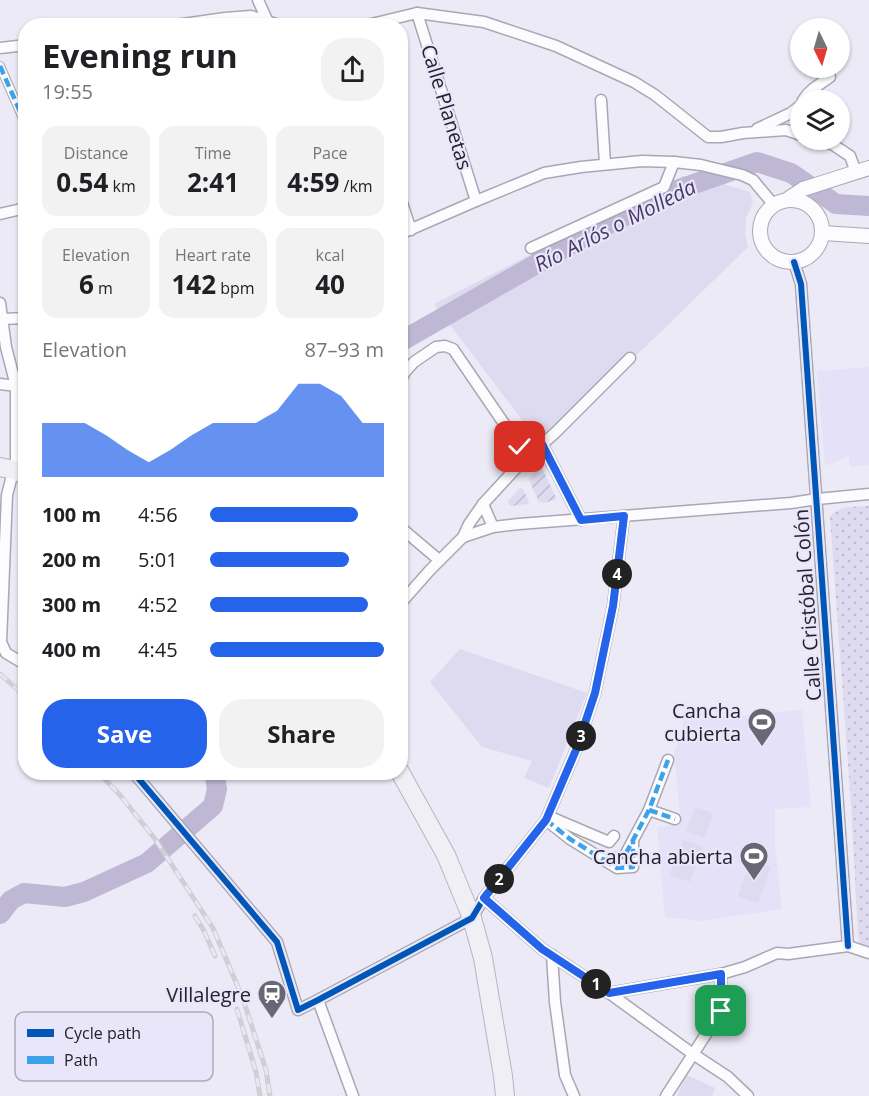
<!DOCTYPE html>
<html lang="en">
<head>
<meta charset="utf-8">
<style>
	body { margin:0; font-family:"Open Sans",sans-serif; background:#f2f2f2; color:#202124; height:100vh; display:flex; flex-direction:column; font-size:22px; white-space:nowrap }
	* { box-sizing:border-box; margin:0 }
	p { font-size:20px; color:#757577 }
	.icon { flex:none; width:33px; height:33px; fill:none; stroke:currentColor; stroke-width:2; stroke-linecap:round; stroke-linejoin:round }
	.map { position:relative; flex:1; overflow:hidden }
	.panel { position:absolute; left:18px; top:18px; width:390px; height:762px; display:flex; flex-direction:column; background:#fff; border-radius:24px; box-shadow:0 2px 4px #0004 }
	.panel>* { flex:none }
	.needle { width:39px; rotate:175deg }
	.controls { position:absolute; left:790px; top:18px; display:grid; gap:12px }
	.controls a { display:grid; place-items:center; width:60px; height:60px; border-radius:50%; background:#fff; box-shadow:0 2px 4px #0004; font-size:30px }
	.pin { position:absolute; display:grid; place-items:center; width:51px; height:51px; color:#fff; margin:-26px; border-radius:12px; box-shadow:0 3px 9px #0006 }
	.km { position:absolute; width:30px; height:30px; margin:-15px; border-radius:50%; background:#222; color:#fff; font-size:16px; line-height:30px; text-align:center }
	.round { display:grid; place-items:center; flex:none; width:63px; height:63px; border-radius:24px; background:#f2f2f2 }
	.headline { display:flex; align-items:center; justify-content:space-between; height:102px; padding:0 24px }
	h1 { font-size:33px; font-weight:700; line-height:45px }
	.stats { display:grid; grid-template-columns:repeat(3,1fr); gap:9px; height:102px; padding:6px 24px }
	.stats div { display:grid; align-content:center; border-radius:15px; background:#f2f2f2; text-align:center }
	.stats b { font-size:26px; font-weight:700 }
	.stats small { font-size:16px; font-weight:400 }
	.stats p { font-size:16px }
	.chart { height:168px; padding:12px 24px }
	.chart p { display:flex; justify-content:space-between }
	.chart svg { width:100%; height:108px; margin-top:6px; fill:#2563eb; opacity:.7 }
	.cta { display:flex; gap:12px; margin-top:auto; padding:12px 24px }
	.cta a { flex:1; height:69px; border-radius:24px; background:#2563eb; color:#fff; font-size:24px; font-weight:700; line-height:69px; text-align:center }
	.cta a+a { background:#f2f2f2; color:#202124 }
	ul { padding:0 24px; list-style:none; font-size:20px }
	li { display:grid; grid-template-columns:96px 72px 1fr; align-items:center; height:45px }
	li i { height:15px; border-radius:8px; background:#2563eb }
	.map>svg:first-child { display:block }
</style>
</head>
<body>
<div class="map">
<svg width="869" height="1096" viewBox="0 0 869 1096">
	<defs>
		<pattern id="grass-dots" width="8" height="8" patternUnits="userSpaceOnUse" patternTransform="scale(1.5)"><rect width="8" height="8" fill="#dedaf0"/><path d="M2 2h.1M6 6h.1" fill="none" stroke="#bebbce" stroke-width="1.8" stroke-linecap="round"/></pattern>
		<pattern id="garden-furrows" width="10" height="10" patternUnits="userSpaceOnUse" patternTransform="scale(1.5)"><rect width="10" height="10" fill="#dedaf0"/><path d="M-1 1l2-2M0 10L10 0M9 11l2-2" fill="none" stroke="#bebbce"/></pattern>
	</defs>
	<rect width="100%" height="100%" fill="#eceaf6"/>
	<g fill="#e5e1f9">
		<polygon points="869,367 869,465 850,467 849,456 825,466 817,371"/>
		<polygon points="802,710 811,807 775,809 775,846 782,909 702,921 665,917 657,828 681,823 674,754 684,721"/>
	</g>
	<path fill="url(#grass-dots)" d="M869 506V949L863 947 859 941 858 934 851 805 830 517C838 505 856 507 869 506Z"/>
	<g fill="#dedaf0">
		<polygon points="683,176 706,179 750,192 753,203 746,218 745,233 748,247 645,347 539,442 434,304"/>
		<polygon points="460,649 587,693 549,788 524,778 532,761 482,747 430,682"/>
		<polygon points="695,807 713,813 704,838 686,831"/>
		<polygon points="683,840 703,847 690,882 670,875"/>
		<polygon points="751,860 771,867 758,903 738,896"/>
		<polygon points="686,1075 715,1088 712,1096 677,1096"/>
	</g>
	<g fill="url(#garden-furrows)">
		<polygon points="539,468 542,468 556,498 555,500 543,503 539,502 529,480 529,478"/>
		<polygon points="520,488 523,489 529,502 528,504 511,506 508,504 508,501"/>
	</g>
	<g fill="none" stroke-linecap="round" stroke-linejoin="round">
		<g stroke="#beb8d4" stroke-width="20">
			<polyline points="400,342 587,235 671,192 757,162 791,173 836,204 869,206"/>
			<polyline points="0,914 11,900 24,893 65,897 84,892 147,863 213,806 217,789 214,772"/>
		</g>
		<g stroke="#a9a7b2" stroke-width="10">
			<polyline id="pedestrian" points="0,66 26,125"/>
		</g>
		<g stroke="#a9a7b2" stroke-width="13">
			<g id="minor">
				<polyline points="258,0 267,20"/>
				<polyline points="417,13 476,201"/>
				<polyline points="169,26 225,18 251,16 282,26"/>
				<polyline points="363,26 417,13 484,22 556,46 634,82 655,95 708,137 721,137 743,133 786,130 801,135"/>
				<polyline points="0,48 26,45"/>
				<polyline points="601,100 605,164"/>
				<path d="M803 100C809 90 820 84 830 77"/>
				<polyline points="757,129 791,113 801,105"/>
				<polyline points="815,140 832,144 850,156 856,172"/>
				<polyline points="400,197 411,230"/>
				<polyline points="0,214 26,208"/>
				<polyline points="400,234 476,201 544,173 581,167 642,161 674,162 701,165 742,175 753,180 773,204"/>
				<polyline points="531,248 664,187 674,162"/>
				<polyline points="794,262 801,284 848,946"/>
				<polyline points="0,303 6,347 16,386 16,460 7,495 1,642 6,653 26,665"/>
				<polyline points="2,319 26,318"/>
				<polyline points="400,381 405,372 414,362 436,347 445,346 453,349 520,447 523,461"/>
				<polyline points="0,384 16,386"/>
				<polyline points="542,444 581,520"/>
				<polyline points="483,504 493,527"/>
				<polyline points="400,527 439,560"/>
				<polyline points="463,537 493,527 519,524 791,503 817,499 869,494"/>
				<polyline points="400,604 430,570 463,537 469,524 483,504 517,467 555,433 630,358"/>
				<polyline points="133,772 277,942 298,1010 318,1000 472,918 484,898 546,820 576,750 595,693 613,606 624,516"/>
				<polyline points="649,810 675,819"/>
				<polyline points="548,816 609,842 614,836"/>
				<polyline points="546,820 570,839 604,860 624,857 649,810 668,760"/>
				<polyline points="604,860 617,868 633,867 633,842"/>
				<polyline points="484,898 542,949 609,993 693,1054 728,1077 748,1096"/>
				<polyline points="552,955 555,1002 565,1075 574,1096"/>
				<polyline points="609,993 721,974 745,967 777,953 788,954 848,946 869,953"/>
				<polyline points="318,1000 353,1096"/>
				<polyline points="666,1096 721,1011 721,974"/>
			</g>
		</g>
		<g stroke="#a9a7b2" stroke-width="16">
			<g id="tertiary">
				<polyline points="788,199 803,189 869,168"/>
				<circle cx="791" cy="231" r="31"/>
				<polyline points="823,233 869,236"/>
			</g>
		</g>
		<g stroke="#b7b4c3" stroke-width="20">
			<g id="primary">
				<polyline points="0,467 14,470 26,475"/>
				<polyline points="400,772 446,855 472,918 483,958 503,1076 505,1096"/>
			</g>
		</g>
		<use href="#pedestrian" stroke="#fcfcfe" stroke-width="8"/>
		<use href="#minor" stroke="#fcfcfe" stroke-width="10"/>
		<use href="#tertiary" stroke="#fcfcfe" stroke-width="14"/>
		<use href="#primary" stroke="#f0eff5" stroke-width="18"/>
		<g stroke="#d0cfd3" stroke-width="5">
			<g id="rail">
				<polyline points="0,674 26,697"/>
				<polyline points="98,772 120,795 155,839 213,928 243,999 266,1070 270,1096"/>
				<polyline points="195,916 204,931 215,956"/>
				<polyline points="237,1009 256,1072 260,1096"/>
			</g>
		</g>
		<use href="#rail" stroke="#e9e6fa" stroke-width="3" stroke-dasharray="9" stroke-linecap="butt"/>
		<g stroke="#3ea2eb" stroke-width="4.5" stroke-dasharray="9 4.5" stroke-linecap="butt">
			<polyline points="0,66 26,125"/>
			<polyline points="649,810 675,819"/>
			<polyline points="546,820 570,839 604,860 624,857 649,810 668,760"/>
			<polyline points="604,860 617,868 633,867 633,841"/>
		</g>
		<g stroke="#e9e6fa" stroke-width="10">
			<g id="cycleway">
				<polyline points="794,262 801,284 848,946"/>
				<polyline points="133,772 277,942 298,1010 318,1000 472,918 484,898 546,820 576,750 595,693 613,606 624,516"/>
			</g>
		</g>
		<use href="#cycleway" stroke="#0057b8" stroke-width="6"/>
	</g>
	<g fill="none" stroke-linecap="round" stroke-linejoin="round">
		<g stroke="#fff" stroke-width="12">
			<polyline id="route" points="520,447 523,461 542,444 581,520 624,516 613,606 595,693 576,750 546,820 484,898 542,949 609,993 721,974 721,1011"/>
		</g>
		<use href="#route" stroke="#2563eb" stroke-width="8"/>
	</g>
	<defs>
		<g id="stadium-pin" transform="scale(1.5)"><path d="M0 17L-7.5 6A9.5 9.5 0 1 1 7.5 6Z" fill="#6a6774" stroke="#e9e6fa"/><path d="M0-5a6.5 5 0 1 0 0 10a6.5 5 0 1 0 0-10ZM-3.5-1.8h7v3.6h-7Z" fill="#fff"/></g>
		<g id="station-pin" transform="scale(1.5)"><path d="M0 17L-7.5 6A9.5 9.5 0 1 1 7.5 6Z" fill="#6a6774" stroke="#e9e6fa"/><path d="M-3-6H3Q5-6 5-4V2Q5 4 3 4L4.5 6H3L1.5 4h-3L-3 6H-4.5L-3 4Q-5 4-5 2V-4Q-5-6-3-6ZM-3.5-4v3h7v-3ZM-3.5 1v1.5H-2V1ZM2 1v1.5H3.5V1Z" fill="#fff"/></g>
	</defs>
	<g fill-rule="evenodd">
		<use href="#stadium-pin" x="762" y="722"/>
		<use href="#stadium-pin" x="754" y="856"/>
		<use href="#station-pin" x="272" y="994"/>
	</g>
	<g text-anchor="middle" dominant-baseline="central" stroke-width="4.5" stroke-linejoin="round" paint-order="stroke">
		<g font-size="20" fill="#24212e" stroke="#e9e6fa">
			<text transform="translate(447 107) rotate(73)">Calle Planetas</text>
			<text transform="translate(807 605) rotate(-94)">Calle Cristóbal Colón</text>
		</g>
		<g font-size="20" fill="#24212e" stroke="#e9e6fa" text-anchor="end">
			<text x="741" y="710">Cancha<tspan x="741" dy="23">cubierta</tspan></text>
			<text x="733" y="856">Cancha abierta</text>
			<text x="251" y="994">Villalegre</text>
		</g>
		<g font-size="21" font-style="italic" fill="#473a6a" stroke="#e9e6fa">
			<text transform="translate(615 225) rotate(-27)">Río Arlós o Molleda</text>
		</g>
	</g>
	<rect x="15" y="1012" width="198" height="69" rx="9" fill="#e9e6fa" stroke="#aeabbd" stroke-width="1.5"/>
	<rect x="27" y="1029" width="27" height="8" fill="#0057b8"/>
	<rect x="27" y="1056" width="27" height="8" fill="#3ea2eb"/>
	<g font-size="16" fill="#24212e">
		<text x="64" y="1039">Cycle path</text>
		<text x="64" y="1066">Path</text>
	</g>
</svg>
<div class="controls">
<a><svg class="needle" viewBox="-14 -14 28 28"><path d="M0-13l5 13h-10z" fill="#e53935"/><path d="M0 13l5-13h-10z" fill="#757577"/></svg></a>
<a><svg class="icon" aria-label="layers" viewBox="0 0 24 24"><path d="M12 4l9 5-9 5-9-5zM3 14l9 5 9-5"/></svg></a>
</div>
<div class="pin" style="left:721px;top:1011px;background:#1e9e55"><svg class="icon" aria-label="arrive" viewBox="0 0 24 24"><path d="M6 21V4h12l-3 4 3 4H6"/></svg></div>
<div class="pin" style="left:520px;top:447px;background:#d93025"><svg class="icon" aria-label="check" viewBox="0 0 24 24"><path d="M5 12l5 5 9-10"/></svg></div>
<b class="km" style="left:596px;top:984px">1</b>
<b class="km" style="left:499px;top:879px">2</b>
<b class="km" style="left:581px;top:736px">3</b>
<b class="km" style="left:617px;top:574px">4</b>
<section class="panel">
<div class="headline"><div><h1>Evening run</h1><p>19:55</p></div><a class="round"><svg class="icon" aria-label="share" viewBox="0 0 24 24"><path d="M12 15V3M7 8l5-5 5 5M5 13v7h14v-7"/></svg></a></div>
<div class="stats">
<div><p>Distance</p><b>0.54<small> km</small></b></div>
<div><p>Time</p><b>2:41</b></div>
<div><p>Pace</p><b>4:59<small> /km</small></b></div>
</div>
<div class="stats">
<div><p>Elevation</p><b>6<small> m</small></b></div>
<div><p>Heart rate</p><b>142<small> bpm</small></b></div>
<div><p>kcal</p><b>40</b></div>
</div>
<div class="chart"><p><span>Elevation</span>87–93 m</p>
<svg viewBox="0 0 160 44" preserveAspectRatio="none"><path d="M0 44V22L10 22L20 22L30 27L40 33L50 38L60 33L70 27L80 22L90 22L100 22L110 17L120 6L130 6L140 11L150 22L160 22V44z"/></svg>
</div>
<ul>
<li><b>100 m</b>4:56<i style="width:85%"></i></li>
<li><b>200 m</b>5:01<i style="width:80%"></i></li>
<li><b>300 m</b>4:52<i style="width:91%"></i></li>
<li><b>400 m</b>4:45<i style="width:100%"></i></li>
</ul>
<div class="cta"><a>Save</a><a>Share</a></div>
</section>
</div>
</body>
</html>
